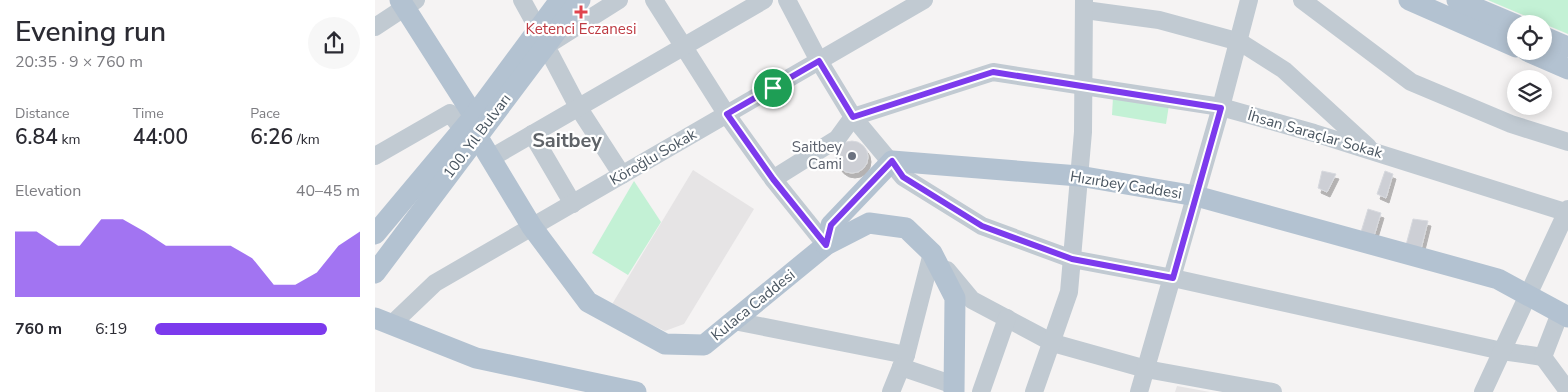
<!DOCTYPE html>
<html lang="en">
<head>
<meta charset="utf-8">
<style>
	body { margin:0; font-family:"Nunito Sans",sans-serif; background:#f7f7f7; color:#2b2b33; height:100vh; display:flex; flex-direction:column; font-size:19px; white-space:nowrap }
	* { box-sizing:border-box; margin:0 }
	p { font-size:16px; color:#7c7c81 }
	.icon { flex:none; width:28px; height:28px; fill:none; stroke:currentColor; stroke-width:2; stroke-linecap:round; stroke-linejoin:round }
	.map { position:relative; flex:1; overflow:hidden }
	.sheet { display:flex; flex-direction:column; background:#fff; width:375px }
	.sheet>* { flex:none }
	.fabs { position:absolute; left:1132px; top:15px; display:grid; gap:10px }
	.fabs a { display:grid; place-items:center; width:45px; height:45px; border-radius:50%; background:#fff; box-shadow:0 2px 12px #0003; font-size:25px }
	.pin { position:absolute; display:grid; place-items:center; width:42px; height:42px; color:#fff; margin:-21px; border:2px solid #fff; border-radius:50%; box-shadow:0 1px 5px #0007 }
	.round { display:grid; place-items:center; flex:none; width:52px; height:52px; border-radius:26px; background:#f7f7f7 }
	.overview { display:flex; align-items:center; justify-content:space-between; height:85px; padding:0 15px }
	h1 { font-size:28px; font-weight:600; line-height:38px }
	.stats { display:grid; grid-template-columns:repeat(3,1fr); gap:8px; height:85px; padding:5px 15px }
	.stats div { display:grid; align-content:center }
	.stats b { font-size:21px; font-weight:600 }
	.stats small { font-size:14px; font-weight:400 }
	.stats p { font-size:14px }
	.chart { height:140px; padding:10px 15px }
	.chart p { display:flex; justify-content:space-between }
	.chart svg { width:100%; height:90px; margin-top:5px; fill:#7c3aed; opacity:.7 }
	ul { padding:0 15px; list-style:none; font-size:16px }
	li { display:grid; grid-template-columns:80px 60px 1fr; align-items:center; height:38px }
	li i { height:12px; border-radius:6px; background:#7c3aed }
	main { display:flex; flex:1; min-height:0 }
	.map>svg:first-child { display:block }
</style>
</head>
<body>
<main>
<section class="sheet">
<div class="overview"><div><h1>Evening run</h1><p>20:35 · 9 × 760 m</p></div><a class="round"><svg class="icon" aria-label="share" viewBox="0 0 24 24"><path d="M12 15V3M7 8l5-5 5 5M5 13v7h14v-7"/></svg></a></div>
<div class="stats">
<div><p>Distance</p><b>6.84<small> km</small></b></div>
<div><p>Time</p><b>44:00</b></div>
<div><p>Pace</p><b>6:26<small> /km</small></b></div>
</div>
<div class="chart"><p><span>Elevation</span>40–45 m</p>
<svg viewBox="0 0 160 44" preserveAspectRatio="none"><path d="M0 44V12L10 12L20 19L30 19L40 6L50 6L60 12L70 19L80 19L90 19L100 19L110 25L120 38L130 38L140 32L150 19L160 12V44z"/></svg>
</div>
<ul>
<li><b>760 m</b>6:19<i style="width:84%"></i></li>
</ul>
</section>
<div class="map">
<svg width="1193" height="392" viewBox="0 0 1193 392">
	<defs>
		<filter id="shadow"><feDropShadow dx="3" dy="5" stdDeviation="0" flood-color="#0004"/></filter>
	</defs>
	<rect width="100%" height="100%" fill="#f5f3f3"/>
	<g fill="#e6e4e5">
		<polygon points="318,170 379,209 309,324 290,331 236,306"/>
		<polygon points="802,386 835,392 800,392"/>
	</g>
	<g fill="#c3f1d5">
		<polygon points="1113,0 1193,0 1193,34 1115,1"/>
		<polygon points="738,97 794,105 791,124 737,115"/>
		<polygon points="259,181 286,222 253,275 217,253"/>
	</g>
	<g fill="#cdcfd5" stroke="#d7d9de" filter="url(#shadow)">
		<circle cx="477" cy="157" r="16"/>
		<polygon points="947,171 961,174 952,192 943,188"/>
		<polygon points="1010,171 1018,174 1011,198 1002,194"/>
		<polygon points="993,209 1006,213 999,236 986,232"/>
		<polygon points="1038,219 1053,221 1046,249 1031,245"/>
	</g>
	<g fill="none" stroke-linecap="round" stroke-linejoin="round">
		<g stroke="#c1cad2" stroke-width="18">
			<polyline points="147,0 163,29"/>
			<polyline points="244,0 171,46 203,107 247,175"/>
			<polyline points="279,0 352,115 398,179 451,245"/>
			<polyline points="412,0 444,61 478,117 528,177 607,226 697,259 798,278 1127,351 1168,357"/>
			<polyline points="927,0 1036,82 1136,124 1193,142"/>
			<polyline points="710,10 784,20 865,42 909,70 993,147"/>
			<polyline points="0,27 41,0"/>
			<polyline points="478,117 618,72 846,107 939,133 1193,213"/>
			<polyline points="157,134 198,204"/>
			<polyline points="0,156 75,113 87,129"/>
			<polyline points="116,158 389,0"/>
			<polyline points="398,179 462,139 478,117"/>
			<polyline points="572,270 597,300 678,343 771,369 898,392"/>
			<polyline points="1185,313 1168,357 1193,391"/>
			<polyline points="359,321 531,355 516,392"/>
			<polyline points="16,325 60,283 549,0"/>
			<polyline points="531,355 557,253"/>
			<polyline points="526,367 579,385"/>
			<polyline points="606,392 632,318"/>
			<polyline points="659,392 694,292 708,132 709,0"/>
			<polyline points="764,392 846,107 874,0"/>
			<polyline points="1108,392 1193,209"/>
		</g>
		<g stroke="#b3c2d1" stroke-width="21">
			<polyline points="25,0 99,116"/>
			<polyline points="1034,0 1141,47"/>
			<polyline points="1082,0 1141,25"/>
			<polyline points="1169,37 1193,47"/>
			<polyline points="1152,51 1193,69"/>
			<polyline points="102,136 157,227 213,302 290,344 329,345 451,245 494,223 531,228 557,253 580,298 579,392"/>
			<polyline points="0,234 99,116 185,0"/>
			<polyline points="451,245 456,225 517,161 704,176 821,196 1123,279 1193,317"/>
			<polyline points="0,273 205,0"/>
			<polyline points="0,318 101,358 261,392"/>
		</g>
	</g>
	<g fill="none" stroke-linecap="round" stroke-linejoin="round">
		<g stroke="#fff" stroke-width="10">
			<polygon id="route" points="444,61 478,117 618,72 846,108 798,278 697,259 607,226 528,177 517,161 456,225 451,245 398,179 352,114"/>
		</g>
		<use href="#route" stroke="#7c3aed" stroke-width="6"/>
	</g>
	<path fill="#e0444e" stroke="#fff" stroke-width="2" d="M203.5 4.5h5v5h5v5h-5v5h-5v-5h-5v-5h5z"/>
	<circle fill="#6b7280" stroke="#fff" stroke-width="2" cx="477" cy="156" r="5"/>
	<g text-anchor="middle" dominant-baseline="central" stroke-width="4.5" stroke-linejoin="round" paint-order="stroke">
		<g font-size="15" fill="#be3a42" stroke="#fff">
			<text x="206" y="29">Ketenci Eczanesi</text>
		</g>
		<g font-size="15" fill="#4a5661" stroke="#fff">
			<text transform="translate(940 134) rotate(16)">İhsan Saraçlar Sokak</text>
			<text transform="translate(102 136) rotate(-53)">100. Yıl Bulvarı</text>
			<text transform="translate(278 157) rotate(-30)">Köroğlu Sokak</text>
			<text transform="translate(751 185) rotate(9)">Hızırbey Caddesi</text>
			<text transform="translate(378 305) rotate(-39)">Kulaca Caddesi</text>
		</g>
		<g font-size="15" fill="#5b616d" stroke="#fff" text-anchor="end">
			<text x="467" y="147">Saitbey<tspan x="467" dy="17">Cami</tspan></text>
		</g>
		<g font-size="20" font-weight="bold" fill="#5f6368" stroke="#fff">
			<text x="192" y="140">Saitbey</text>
		</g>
	</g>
</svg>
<div class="fabs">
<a><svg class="icon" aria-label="locate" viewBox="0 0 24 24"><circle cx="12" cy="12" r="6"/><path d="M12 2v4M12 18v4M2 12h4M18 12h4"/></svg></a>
<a><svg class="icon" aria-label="layers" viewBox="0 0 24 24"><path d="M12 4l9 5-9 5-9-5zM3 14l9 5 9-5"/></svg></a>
</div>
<div class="pin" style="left:398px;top:88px;background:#1e9e55"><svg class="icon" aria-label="arrive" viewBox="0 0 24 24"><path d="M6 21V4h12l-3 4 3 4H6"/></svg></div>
</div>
</main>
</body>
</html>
